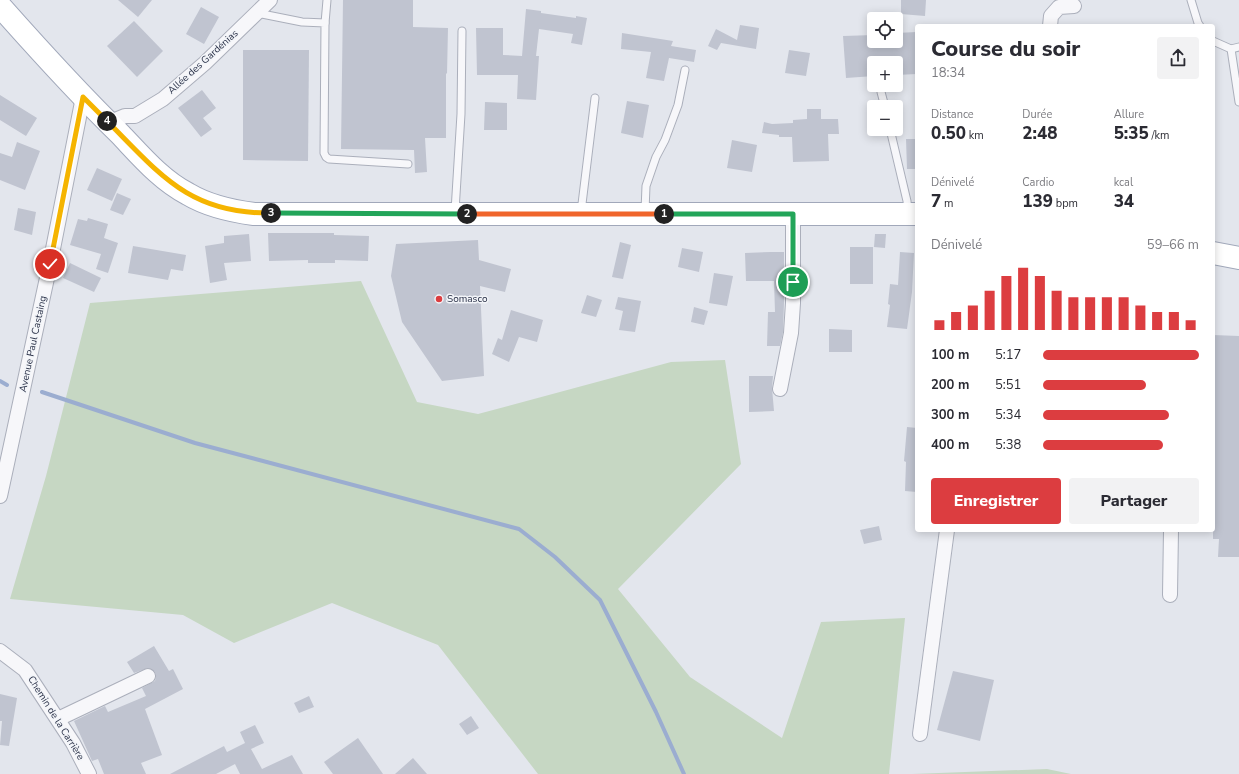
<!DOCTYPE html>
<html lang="fr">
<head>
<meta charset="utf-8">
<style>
	body { margin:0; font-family:"Nunito Sans",sans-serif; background:#f2f2f3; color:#2b2b33; height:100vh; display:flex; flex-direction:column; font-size:15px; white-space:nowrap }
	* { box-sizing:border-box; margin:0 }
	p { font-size:13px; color:#7c7c81 }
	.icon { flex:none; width:22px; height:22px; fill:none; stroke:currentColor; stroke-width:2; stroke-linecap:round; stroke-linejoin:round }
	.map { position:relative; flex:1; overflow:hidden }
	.details { position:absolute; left:915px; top:24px; width:300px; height:508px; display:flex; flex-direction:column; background:#fff; border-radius:4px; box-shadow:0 2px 10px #0003 }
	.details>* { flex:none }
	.buttons { position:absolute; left:867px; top:12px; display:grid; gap:8px }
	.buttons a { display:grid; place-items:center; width:36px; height:36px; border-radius:4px; background:#fff; box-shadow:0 2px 10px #0003; font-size:20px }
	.pin { position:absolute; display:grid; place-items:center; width:34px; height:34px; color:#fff; margin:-17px; border:2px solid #fff; border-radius:50%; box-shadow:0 1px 4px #0007 }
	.km { position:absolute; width:20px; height:20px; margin:-10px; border-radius:50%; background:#222; color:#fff; font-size:11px; line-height:20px; text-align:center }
	.round { display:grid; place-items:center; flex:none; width:42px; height:42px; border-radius:4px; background:#f2f2f3 }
	.summary { display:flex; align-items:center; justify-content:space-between; height:68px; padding:0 16px }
	h1 { font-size:22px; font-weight:800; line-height:30px }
	.figures { display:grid; grid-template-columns:repeat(3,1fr); gap:6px; height:68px; padding:4px 16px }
	.figures div { display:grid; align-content:center }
	.figures b { font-size:17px; font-weight:800 }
	.figures small { font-size:11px; font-weight:400 }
	.figures p { font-size:11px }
	.chart { height:112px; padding:8px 16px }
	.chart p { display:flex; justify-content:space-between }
	.chart svg { width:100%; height:72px; margin-top:4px; stroke:#dc3d40; stroke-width:6 }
	.cta { display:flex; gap:8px; margin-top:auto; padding:8px 16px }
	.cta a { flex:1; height:46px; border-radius:4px; background:#dc3d40; color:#fff; font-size:16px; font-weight:800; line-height:46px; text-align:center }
	.cta a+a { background:#f2f2f3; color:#2b2b33 }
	ul { padding:0 16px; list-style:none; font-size:13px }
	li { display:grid; grid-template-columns:64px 48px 1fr; align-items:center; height:30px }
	li i { height:10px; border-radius:5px; background:#dc3d40 }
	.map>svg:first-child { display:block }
</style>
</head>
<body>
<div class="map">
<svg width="1239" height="774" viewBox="0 0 1239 774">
	<rect width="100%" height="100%" fill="#e3e6ed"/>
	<g fill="#c6d7c3">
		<polygon points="361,281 417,402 478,414 671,362 725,360 741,464 618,589 690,677 782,738 821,622 905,618 889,774 538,774 438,645 332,603 234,643 183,615 10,599 46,476 90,303"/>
		<polygon points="1047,769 1071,774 912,774"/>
	</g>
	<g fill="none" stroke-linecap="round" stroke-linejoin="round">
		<g stroke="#9badd0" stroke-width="4">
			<polyline points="0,381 7,385"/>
			<polyline points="42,392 195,443 519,529 555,557 600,600 656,712 684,774"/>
		</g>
	</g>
	<g fill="#c0c4d0">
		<polygon points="118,0 152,0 138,17"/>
		<polygon points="343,0 413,0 413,27 448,28 447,74 446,73 446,138 425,138 427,172 415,173 414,150 341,149"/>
		<polygon points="901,0 926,0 925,16 901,14"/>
		<polygon points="201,7 219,17 204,44 186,34"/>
		<polygon points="526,9 541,11 541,13 576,18 576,16 587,18 582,45 571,43 573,34 539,29 536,56 539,56 536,100 517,99 518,75 477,75 476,28 503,28 503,55 522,56"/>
		<polygon points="134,21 163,51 137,77 107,46"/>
		<polygon points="740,25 759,28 756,49 721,43 717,50 708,46 716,29 737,40"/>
		<polygon points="917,32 917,74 896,75 896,63 874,63 874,76 846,78 843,36 874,35 874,41 896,41 896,33"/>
		<polygon points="622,33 673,41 671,46 696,50 694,62 669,58 664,81 646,78 651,52 621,49"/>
		<polygon points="243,50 309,50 308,161 243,160"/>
		<polygon points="789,50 810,53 806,76 785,73"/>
		<polygon points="202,90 216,108 203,118 212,129 201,137 178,108"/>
		<polygon points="0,95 37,118 26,136 0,120"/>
		<polygon points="627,101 649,105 643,138 621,133"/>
		<polygon points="485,102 507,103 507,130 484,130"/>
		<polygon points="807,109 821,109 821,119 838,119 839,134 828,134 829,161 793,162 792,137 779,137 779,135 762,133 764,122 772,124 793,123 793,120 807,119"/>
		<polygon points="906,139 917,139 917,169 907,169"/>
		<polygon points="732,140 757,145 752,172 727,168"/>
		<polygon points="17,142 40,151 25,190 0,180 0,153 12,157"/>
		<polygon points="97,168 122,179 112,201 87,190"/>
		<polygon points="117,193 131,199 123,215 110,210"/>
		<polygon points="18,208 36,212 32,235 14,230"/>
		<polygon points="88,218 108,224 104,238 118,243 108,273 96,269 101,254 70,245 78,219 87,221"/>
		<polygon points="268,233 334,233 334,235 369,236 368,261 335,260 335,263 308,263 308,260 269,261"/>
		<polygon points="249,234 251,261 224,263 227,280 210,283 205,246 224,243 224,236"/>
		<polygon points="875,234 886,234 885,248 874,247"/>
		<polygon points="478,240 479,260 511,269 505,292 480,286 484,376 442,381 402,322 391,276 396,244"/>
		<polygon points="620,242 631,245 623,279 612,277"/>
		<polygon points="133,246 186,255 183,271 171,269 168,280 128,273"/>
		<rect x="850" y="247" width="23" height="37"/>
		<polygon points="682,248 703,252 699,272 678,267"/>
		<polygon points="771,252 784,252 784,303 783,332 780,346 767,346 768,312 775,312 774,281 746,281 745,253"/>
		<polygon points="900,252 914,253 912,292 907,329 887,327 890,305 888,304 890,284 898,285"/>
		<polygon points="70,263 101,278 94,292 63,278"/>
		<polygon points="714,273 733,276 727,306 709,303"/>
		<polygon points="587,295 602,300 596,317 581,313"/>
		<polygon points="618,297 641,301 635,332 619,330 623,311 615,309"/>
		<polygon points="694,307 708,311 704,325 691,322"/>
		<polygon points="511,310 543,320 537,342 519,337 509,362 492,354 498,338 502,340"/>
		<polygon points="829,329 852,330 852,352 829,352"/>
		<polygon points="1213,335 1239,336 1239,557 1218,557 1219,539 1213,539"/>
		<polygon points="749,376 773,376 772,388 774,411 749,412"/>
		<polygon points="907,427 917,428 917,492 905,491 906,462 904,461"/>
		<polygon points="879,526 882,540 864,544 860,530"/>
		<polygon points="154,646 169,671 173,669 183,689 145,709 162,755 141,763 146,774 104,774 98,759 92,761 74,721 105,706 108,712 146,696 142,688 155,681 156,677 155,672 148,668 134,673 127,662"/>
		<polygon points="953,671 994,680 980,741 937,730"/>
		<polygon points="0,694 17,698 9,746 0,745 2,721 0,721"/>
		<polygon points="309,696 314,707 299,713 294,703"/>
		<polygon points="471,716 479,728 467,735 459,724"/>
		<polygon points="255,725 264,743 251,749 262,769 292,755 303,774 240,774 235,764 216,774 170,774 224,746 227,752 245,743 240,732"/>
		<polygon points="358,738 383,774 333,774 324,762"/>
		<polygon points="413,758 427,774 395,774"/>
	</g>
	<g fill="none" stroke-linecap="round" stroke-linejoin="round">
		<g stroke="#abafbb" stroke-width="9">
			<g id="lane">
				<polyline points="1191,0 1198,23 1200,26"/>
				<polyline points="257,13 302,22 325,23 324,153 326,157 329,159 408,164"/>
				<polyline points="325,23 327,0"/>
				<polyline points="1213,41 1231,49 1239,102"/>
				<polyline points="1231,49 1239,47"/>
				<polyline points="881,92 885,107"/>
				<polyline points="890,129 907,201 908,213"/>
				<polyline points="455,211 461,114 462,31"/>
				<polyline points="645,211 646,186 656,157 665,140 678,105 685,70"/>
				<polyline points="581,212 595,98"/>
			</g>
		</g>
		<g stroke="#abafbb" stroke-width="16">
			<g id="street">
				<polyline points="1050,26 1051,16 1059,7 1074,6"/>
				<polyline points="108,123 125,116 135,116 163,99 205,63 270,0"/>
				<polyline points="780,389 791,333 793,303 793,214"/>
				<polyline points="0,496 50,264 83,97"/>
				<polyline points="1170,595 1171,530"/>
				<polyline points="0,651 25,670 73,743 89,774"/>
				<polyline points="58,719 148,676"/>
				<polyline points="920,734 947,530"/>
			</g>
		</g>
		<g stroke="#a1a8ba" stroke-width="24">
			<g id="primary">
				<path d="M0 6C39 50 78 93 120 134 141 156 161 180 188 194 208 206 231 211 254 214H917"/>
				<polyline points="1213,253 1239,258"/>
			</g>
		</g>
		<use href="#lane" stroke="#f7f7fa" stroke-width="7"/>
		<use href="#street" stroke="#f7f7fa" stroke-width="14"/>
		<use href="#primary" stroke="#fff" stroke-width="22"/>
	</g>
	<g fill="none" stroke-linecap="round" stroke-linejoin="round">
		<g stroke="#fff" stroke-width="8">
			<polyline id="split-1" points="664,214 793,214 793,282"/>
		</g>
		<g stroke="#fff" stroke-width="8">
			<polyline id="split-2" points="467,214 664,214"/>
		</g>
		<g stroke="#fff" stroke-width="8">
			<polyline id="split-3" points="271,213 467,214"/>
		</g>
		<g stroke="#fff" stroke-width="8">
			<path id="split-4" d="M107 121C160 174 189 214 271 213"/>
		</g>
		<g stroke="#fff" stroke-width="8">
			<polyline id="split-5" points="50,264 83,97 107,121"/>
		</g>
		<use href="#split-1" stroke="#22a559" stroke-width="5"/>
		<use href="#split-2" stroke="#f0652b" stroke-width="5"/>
		<use href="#split-3" stroke="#22a559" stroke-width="5"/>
		<use href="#split-4" stroke="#f5b400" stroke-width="5"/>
		<use href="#split-5" stroke="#f5b400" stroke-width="5"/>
	</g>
	<circle fill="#dc3d40" stroke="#f3f5f9" stroke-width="1.5" cx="439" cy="299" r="4"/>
	<g text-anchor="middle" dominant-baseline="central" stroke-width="3" stroke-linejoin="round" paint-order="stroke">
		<g font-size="10" fill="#293047" stroke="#f3f5f9">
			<text transform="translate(203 62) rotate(-42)">Allée des Gardénias</text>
			<text transform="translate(33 344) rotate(-78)">Avenue Paul Castaing</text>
			<text transform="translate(56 718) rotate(58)">Chemin de la Carrière</text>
		</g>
		<g font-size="10" fill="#293047" stroke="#f3f5f9" text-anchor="start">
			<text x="447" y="299">Somasco</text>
		</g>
	</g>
</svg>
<div class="buttons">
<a><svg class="icon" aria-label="locate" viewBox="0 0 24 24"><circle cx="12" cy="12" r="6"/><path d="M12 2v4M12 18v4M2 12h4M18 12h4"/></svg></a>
<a>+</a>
<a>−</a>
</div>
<div class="pin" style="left:793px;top:282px;background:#1e9e55"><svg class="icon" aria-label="arrive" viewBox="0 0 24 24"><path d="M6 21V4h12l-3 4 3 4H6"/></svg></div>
<div class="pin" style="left:50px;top:264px;background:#d93025"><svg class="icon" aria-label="check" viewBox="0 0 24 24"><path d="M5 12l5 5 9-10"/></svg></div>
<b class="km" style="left:664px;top:214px">1</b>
<b class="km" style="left:467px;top:214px">2</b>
<b class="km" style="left:271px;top:213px">3</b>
<b class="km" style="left:107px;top:121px">4</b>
<section class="details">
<div class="summary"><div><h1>Course du soir</h1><p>18:34</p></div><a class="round"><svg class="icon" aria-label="share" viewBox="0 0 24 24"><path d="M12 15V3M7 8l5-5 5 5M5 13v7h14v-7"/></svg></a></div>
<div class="figures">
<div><p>Distance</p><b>0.50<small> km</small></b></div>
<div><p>Durée</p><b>2:48</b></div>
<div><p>Allure</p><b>5:35<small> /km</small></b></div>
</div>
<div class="figures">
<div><p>Dénivelé</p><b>7<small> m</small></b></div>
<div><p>Cardio</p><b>139<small> bpm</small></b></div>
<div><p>kcal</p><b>34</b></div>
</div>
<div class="chart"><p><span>Dénivelé</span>59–66 m</p>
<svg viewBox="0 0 160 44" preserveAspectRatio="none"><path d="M5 44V38M15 44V33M25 44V29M35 44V20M45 44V11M55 44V6M65 44V11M75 44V20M85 44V24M95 44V24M105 44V24M115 44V24M125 44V29M135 44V33M145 44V33M155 44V38"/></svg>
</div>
<ul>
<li><b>100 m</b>5:17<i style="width:100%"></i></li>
<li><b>200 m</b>5:51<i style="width:66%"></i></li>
<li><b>300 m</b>5:34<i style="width:81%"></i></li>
<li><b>400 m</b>5:38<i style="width:77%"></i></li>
</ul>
<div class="cta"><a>Enregistrer</a><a>Partager</a></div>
</section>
</div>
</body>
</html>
